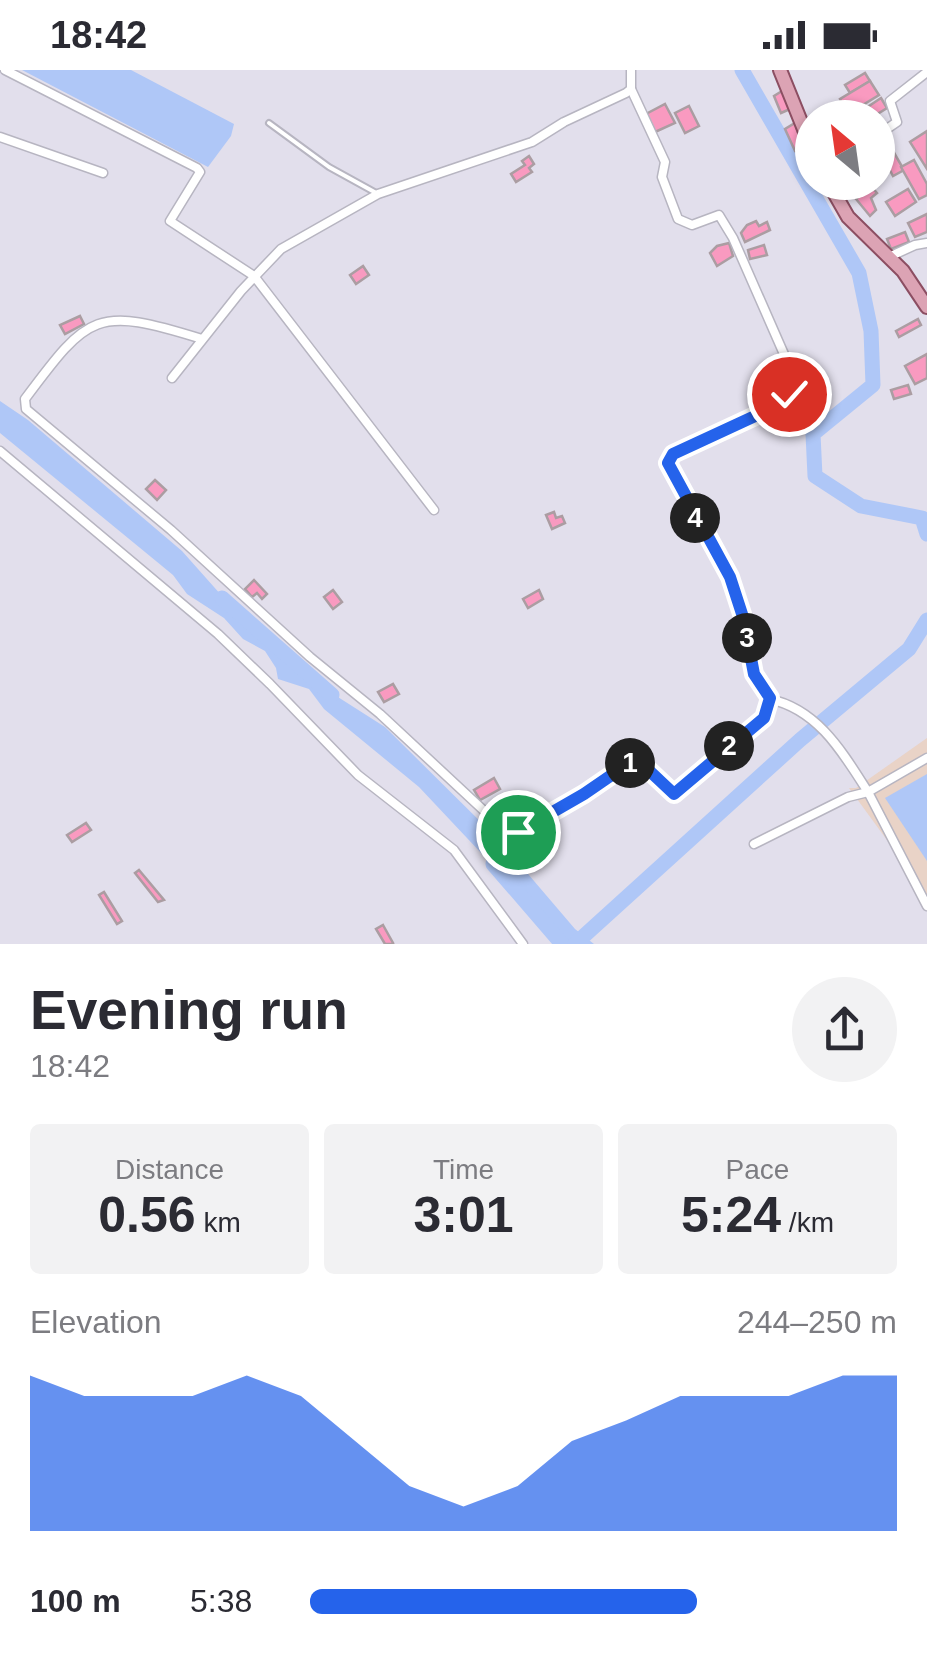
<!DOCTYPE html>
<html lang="en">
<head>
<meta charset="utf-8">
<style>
	body { margin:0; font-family:Arial,sans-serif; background:#f2f2f3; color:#2b2b33; height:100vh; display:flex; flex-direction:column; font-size:38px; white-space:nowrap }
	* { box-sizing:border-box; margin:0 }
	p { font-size:32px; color:#7c7c81 }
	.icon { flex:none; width:55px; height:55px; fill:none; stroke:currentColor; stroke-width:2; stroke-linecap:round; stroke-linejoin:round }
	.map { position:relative; height:874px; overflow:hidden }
	.panel { display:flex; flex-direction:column; background:#fff; flex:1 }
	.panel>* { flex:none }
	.needle { width:65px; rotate:331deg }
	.tools { position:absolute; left:795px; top:30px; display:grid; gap:20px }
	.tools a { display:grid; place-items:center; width:100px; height:100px; border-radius:50%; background:#fff; box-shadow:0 2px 8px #0004; font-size:50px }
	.pin { position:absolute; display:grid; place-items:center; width:85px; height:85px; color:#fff; margin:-42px; border:5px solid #fff; border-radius:50%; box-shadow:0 2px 10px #0007 }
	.km { position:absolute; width:50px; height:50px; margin:-25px; border-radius:50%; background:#222; color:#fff; font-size:28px; line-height:50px; text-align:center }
	.round { display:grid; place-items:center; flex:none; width:105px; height:105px; border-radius:52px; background:#f2f2f3 }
	.head { display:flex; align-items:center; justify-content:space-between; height:170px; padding:0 30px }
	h1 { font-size:55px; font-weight:600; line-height:75px }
	.stats { display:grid; grid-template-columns:repeat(3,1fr); gap:15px; height:170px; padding:10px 30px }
	.stats div { display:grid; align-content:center; border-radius:10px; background:#f2f2f3; text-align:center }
	.stats b { font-size:50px; font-weight:600 }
	.stats small { font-size:28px; font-weight:400 }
	.stats p { font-size:28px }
	.chart { height:280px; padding:20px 30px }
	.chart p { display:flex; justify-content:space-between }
	.chart svg { width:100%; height:180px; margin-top:10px; fill:#2563eb; opacity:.7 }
	ul { padding:0 30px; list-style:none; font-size:32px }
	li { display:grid; grid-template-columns:160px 120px 1fr; align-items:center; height:75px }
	li i { height:25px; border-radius:12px; background:#2563eb }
	.status { display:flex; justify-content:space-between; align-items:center; height:70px; padding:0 50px; background:#fff; direction:ltr }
	.status svg { height:28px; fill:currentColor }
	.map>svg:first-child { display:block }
</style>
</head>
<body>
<div class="status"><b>18:42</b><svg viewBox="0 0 49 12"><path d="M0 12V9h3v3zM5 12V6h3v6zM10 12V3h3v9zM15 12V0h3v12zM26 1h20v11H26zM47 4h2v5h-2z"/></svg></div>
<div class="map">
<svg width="927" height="874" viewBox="0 0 927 874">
	<rect width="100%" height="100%" fill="#e2dfec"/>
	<polygon fill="#e9d3c7" points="927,668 927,825 849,718 856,718"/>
	<g fill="#afc7f7">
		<polygon points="22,0 131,0 234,54 231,66 208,97"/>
		<polygon points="0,331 28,350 182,481 230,535 319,615 385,657 500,771 575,859 594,874 559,874 543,849 419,717 324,639 309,619 278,609 276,598 265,581 243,569 224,548 187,524 173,505 0,363"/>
		<polygon points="927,704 927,791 885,728"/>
	</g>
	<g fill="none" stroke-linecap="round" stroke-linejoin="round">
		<g stroke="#afc7f7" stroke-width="15">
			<polyline points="742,0 859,203 871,261 873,315 813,364 815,406 861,436 922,448 927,464"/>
			<polyline points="222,528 332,625"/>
			<polyline points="493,794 562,874"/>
			<polyline points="575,874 800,670 909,579 927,550"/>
		</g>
	</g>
	<g fill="#f99ac0" stroke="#ab9da2" stroke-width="2.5">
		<polygon points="865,3 870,11 850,23 845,15"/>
		<polygon points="870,11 879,25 848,44 840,29"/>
		<polygon points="782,21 790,39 781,43 774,26"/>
		<polygon points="881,28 887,38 871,48 851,48"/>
		<polygon points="665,34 675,53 655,62 646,44"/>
		<polygon points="689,36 699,56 685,63 675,43"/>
		<polygon points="795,53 803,78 795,81 785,59"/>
		<polygon points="927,61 927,99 910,72"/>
		<polygon points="893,81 904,100 893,106 883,87"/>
		<polygon points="529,86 534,94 529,98 532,102 516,112 511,104 525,95 522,91"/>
		<polygon points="914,90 927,114 927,125 919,129 901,97"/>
		<polygon points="871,116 877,123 871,128 876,140 870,146 856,129"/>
		<polygon points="908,119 916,132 895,146 886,132"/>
		<polygon points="927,144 927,162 915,167 908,153"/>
		<polygon points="756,151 759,156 767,152 770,160 745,172 741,163 747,155"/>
		<polygon points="905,162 909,172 891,179 887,169"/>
		<polygon points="729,173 733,186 717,196 710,183 717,176"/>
		<polygon points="764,175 767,185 750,189 748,180"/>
		<polygon points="363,196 369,205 356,214 350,205"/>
		<polygon points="80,246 84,254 65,264 60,255"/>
		<polygon points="918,249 921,255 899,267 896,261"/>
		<polygon points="927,284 927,308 915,314 905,296"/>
		<polygon points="908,315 911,324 894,329 891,320"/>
		<polygon points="155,410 166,420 157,430 146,419"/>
		<polygon points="554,442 556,448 562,446 565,453 552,459 546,445"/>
		<polygon points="254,510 267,524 262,529 257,523 252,527 245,519"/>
		<polygon points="333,520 342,532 333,539 324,527"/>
		<polygon points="539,520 543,529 528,538 523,529"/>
		<polygon points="393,614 399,624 384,632 378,622"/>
		<polygon points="494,708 500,719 480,730 474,720"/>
		<polygon points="86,753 91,760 72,772 67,765"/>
		<polygon points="139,800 164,830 158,832 135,803"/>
		<polygon points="104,822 122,851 117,854 99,825"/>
		<polygon points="383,855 393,873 391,874 385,874 376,859"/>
	</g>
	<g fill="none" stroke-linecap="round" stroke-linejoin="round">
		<g stroke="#b7b5c1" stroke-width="8">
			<polyline id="service" points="269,53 329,97 378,124"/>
		</g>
		<g stroke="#b7b5c1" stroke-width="11">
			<g id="minor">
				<polyline points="5,0 197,98 200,102 170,151 254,206 434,440"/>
				<polyline points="878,65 897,52 890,31 927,2"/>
				<polyline points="0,67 103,103"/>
				<polyline points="889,187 915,175 927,173"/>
				<path d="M202 269C96 236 89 243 25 329L26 339 171 460 310 587 380 644 509 764 584 724 632 691 641 693 673 724 764 647 769 629 754 604 743 547 730 507 701 459 668 389 781 334 789 324 787 291 733 168 719 145 692 155 678 149 662 107 665 92 631 19"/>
				<polyline points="172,308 241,221 281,179 378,124 532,72 564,52 626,23 631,19 631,0"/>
				<polyline points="0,381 218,564 270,614 358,705 454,780 523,874"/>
				<path d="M769 629C818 639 843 683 868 722L927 688"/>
				<polyline points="754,774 848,727 868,722 927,836"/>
			</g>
		</g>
		<g stroke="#8c4e62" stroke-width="16">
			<g id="primary">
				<polyline points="780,0 812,79"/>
				<polyline points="828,112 848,147 903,201 927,237"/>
			</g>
		</g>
		<use href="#service" stroke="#fff" stroke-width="4"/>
		<use href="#minor" stroke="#fff" stroke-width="8"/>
		<use href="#primary" stroke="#dca3b4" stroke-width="12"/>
	</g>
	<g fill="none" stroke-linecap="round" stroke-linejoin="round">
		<g stroke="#fff" stroke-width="20">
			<polyline id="route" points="518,762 584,724 632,691 641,693 674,724 764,648 770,628 754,604 743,547 730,507 668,393 673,384 781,334 789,324"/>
		</g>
		<use href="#route" stroke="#2563eb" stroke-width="12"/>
	</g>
</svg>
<div class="tools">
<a><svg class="needle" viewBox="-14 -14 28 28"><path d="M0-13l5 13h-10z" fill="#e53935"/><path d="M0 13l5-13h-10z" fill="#7c7c81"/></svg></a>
</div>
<div class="pin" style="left:518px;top:762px;background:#1e9e55"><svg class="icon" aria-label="arrive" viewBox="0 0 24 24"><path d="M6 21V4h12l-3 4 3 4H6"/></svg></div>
<div class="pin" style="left:789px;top:324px;background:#d93025"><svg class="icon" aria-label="check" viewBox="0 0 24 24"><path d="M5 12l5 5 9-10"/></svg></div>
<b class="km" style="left:630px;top:693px">1</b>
<b class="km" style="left:729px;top:676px">2</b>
<b class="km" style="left:747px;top:568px">3</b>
<b class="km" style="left:695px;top:448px">4</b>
</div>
<section class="panel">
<div class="head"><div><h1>Evening run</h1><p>18:42</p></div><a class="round"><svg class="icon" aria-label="share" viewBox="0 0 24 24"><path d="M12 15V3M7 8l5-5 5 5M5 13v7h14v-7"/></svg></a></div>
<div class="stats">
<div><p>Distance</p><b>0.56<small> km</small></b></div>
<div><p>Time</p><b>3:01</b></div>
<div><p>Pace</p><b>5:24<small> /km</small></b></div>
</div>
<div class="chart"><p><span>Elevation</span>244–250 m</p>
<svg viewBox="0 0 160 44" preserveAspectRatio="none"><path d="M0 44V6L10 11L20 11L30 11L40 6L50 11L60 22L70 33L80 38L90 33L100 22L110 17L120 11L130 11L140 11L150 6L160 6V44z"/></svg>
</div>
<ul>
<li><b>100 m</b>5:38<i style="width:66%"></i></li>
</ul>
</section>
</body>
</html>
